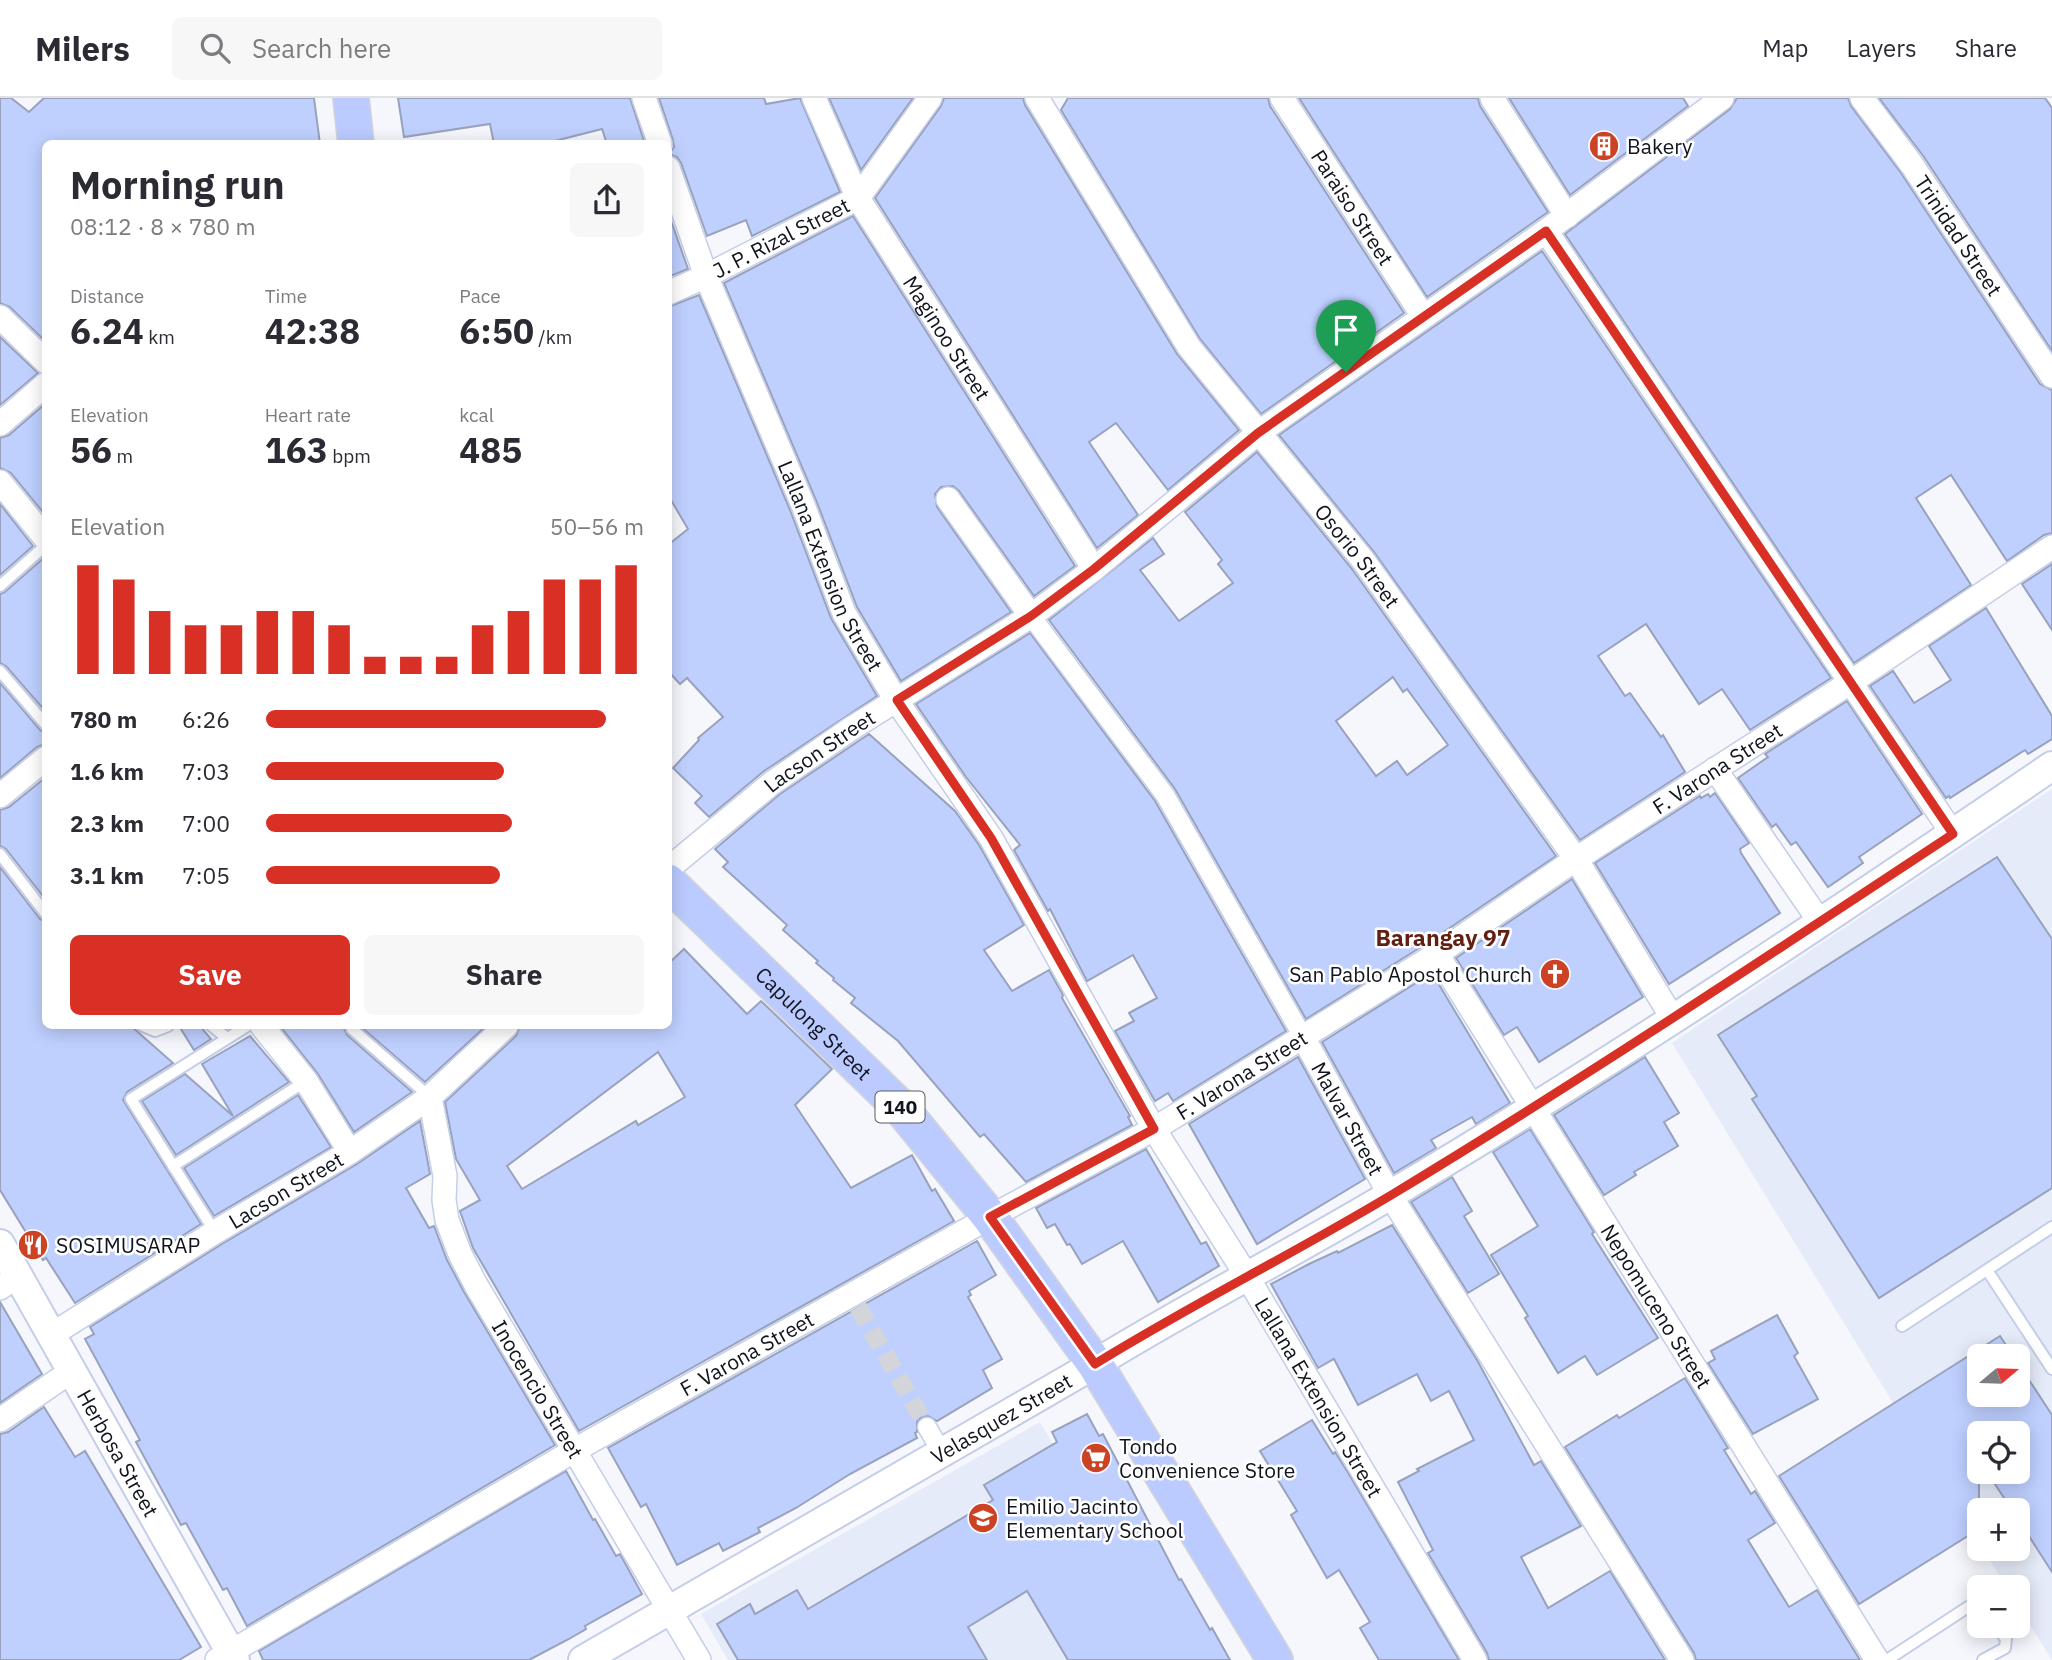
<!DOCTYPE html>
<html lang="en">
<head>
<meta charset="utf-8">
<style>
	body { margin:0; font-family:"IBM Plex Sans",sans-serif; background:#f7f7f7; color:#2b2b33; height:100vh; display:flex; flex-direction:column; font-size:26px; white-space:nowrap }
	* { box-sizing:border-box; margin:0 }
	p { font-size:23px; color:#7c7c81 }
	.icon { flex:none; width:38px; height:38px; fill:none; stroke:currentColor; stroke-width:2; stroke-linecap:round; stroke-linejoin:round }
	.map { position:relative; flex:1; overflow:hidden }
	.panel { position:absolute; left:42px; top:42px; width:630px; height:889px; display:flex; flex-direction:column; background:#fff; border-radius:10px; box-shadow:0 4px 18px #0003 }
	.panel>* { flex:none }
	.needle { width:46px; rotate:71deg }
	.buttons { position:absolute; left:1967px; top:1246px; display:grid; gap:14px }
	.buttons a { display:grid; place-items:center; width:63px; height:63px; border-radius:10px; background:#fff; box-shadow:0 4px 18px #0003; font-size:35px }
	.pin { position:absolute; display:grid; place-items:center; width:60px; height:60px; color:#fff; margin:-72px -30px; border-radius:50% 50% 50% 0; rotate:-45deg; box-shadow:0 0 7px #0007 }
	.pin .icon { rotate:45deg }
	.round { display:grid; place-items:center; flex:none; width:74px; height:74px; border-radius:10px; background:#f7f7f7 }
	.headline { display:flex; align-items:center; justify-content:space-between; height:119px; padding:0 28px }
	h1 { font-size:38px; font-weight:700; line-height:52px }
	.figures { display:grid; grid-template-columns:repeat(3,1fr); gap:10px; height:119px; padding:7px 28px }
	.figures div { display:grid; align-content:center }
	.figures b { font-size:35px; font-weight:700 }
	.figures small { font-size:19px; font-weight:400 }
	.figures p { font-size:19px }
	.chart { height:196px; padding:14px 28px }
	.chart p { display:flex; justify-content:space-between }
	.chart svg { width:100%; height:126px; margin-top:7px; stroke:#d93025; stroke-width:6 }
	.action { display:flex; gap:14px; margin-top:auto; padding:14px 28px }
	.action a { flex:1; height:80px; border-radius:10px; background:#d93025; color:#fff; font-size:28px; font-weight:700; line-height:80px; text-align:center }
	.action a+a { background:#f7f7f7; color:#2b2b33 }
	ul { padding:0 28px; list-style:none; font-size:23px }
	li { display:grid; grid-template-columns:112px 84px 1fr; align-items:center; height:52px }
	li i { height:18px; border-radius:9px; background:#d93025 }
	header { display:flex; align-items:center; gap:42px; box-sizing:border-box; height:98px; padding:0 35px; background:#fff; border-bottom:2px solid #e1e1e2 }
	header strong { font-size:33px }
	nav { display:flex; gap:38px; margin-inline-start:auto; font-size:24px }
	.search { width:490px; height:63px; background:#f7f7f7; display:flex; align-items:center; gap:18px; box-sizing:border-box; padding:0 24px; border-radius:10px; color:#7c7c81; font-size:26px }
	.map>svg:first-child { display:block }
</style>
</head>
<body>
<header>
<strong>Milers</strong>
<div class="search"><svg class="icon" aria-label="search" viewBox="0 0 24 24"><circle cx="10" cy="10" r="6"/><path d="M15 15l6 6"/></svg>Search here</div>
<nav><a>Map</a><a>Layers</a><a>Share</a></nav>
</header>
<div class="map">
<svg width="2052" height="1562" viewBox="0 0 2052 1562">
	<rect width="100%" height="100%" fill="#f5f7fd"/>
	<g fill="#e5ebf8" fill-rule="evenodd">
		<path d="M2052 691V1562L2018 1508V1489H2006L1983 1451H2018V1412H1979V1445L1672 945ZM1979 1258H2018V1297H1979ZM1979 1335H2018V1374H1979Z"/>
		<polygon points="1040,1324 1180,1562 728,1562 701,1516"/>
	</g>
	<g fill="#bfd0ff" stroke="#99a2bc" stroke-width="2" fill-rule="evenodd">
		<polygon points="0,0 11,0 29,14 44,0 314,0 320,46 46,46 46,244 10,209 0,205"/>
		<polygon points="398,0 630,0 645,46 607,46 602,31 543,46 494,46 490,26 404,39"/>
		<polygon points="659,0 764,0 766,6 800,0 840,94 752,138 746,122 707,138 681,65 677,59 669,56 674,49 673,42"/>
		<polygon points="829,0 913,0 861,72"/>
		<polygon points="944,0 1023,0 1025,7 1177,256 1239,332 1168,392 1116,325 1089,344 1138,417 1097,450 875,100 941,8"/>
		<polygon points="1068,0 1268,0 1270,8 1404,215 1261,316 1200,241 1061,12"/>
		<polygon points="1299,0 1478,0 1480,8 1548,114 1427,199"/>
		<polygon points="1509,0 1683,0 1688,8 1570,97"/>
		<polygon points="1737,0 1848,0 1851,8 1901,75 2040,286 2052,292 2052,435 2044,437 2007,463 1951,377 1916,400 1971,487 1854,565 1565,136 1730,11"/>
		<polygon points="1879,0 2045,0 2052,10 2052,253 1924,59"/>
		<polygon points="668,114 688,171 668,179"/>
		<polygon points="853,118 1075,468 1034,498 959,393 953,388 941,389 935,396 937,409 1011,514 901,583 857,509 816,402 724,185"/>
		<polygon points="1542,153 1831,580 1750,632 1722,591 1699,606 1646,526 1598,558 1625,598 1630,595 1661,639 1663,637 1685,674 1580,742 1374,454 1279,337"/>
		<polygon points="699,197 790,412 831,520 877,598 764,673 709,719 695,705 702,698 673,670 699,642 698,640 723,619 687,580 680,586 668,573 668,447 688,431 668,397 668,209"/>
		<polygon points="0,239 38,275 0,307"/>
		<polygon points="46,305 46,418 11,375 0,370 0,340 9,337"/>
		<path d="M1257 354 1352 471 1556 758 1429 844 1306 921 1175 691 1049 522 1153 440 1164 456 1140 472 1179 523 1233 485 1218 466 1222 462 1185 414ZM1393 579 1403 594 1407 591 1448 647 1407 677 1397 663 1376 678 1336 623Z"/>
		<polygon points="0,406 33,448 0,477"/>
		<polygon points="46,458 46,614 6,568 0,565 0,496 5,494"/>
		<polygon points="2052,466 2052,532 2022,486"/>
		<polygon points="1986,510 2052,618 2052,641 2028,656 2025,652 1950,700 1949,698 1946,700 1870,588 1893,573 1914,605 1951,582 1929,548"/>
		<polygon points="1030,535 1155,703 1286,933 1173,1003 1168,995 1155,1003 1115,933 1134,923 1129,915 1157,900 1133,857 1087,883 1050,811 1048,813 1014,752 1020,747 966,679 916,606"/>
		<polygon points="0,585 40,632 46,635 46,646 37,649 0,680"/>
		<polygon points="1847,603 1922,716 1859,759 1863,765 1828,789 1796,744 1791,747 1776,726 1772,729 1738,680 1768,659 1765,656"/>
		<polygon points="869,636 955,713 979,747 1024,827 984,852 1012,893 1049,872 1063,897 1062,900 1130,1018 1128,1019 1132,1027 1026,1084 984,1036 980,1039 898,943 851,905 855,900 833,882 834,880 816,865 818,863 783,832 787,827 723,769 728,764 715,751 780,696"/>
		<polygon points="46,679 46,802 6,751 0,748 0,712 9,709"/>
		<polygon points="1715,695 1749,745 1740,751 1741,755 1780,815 1669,886 1595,765 1700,698 1701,700 1708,696 1710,699"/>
		<polygon points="1997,759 2052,841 2052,1090 1879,1200 1752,1001 1757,998 1718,937"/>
		<polygon points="0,769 40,821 46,824 46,928 131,928 173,965 127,994 123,1002 201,1126 75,1205 46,1160 43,1162 0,1092"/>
		<polygon points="1572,781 1643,899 1539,964 1517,929 1504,937 1456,860"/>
		<path d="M684 851 747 916 761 903 832 971 795 1007 851 1090 912 1057 932 1093 935 1091 954 1123 579 1333 473 1150 460 1113 480 1102 456 1061 445 1004 516 938 520 928H668V866ZM658 954 685 999 638 1027 636 1023 522 1091 507 1068Z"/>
		<polygon points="1432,875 1510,1005 1476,1026 1472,1019 1431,1042 1436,1050 1394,1075 1322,944"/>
		<polygon points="179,928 200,928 211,941 194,952"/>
		<polygon points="280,928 343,928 347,937 412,994 354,1034 318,976"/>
		<polygon points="360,928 486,928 425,984"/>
		<polygon points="250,938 289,984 176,1057 142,1003 185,976 233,1018 202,966"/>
		<polygon points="1298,959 1365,1081 1257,1146 1189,1026"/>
		<polygon points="1645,959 1679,1015 1664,1024 1678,1048 1634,1074 1636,1077 1604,1097 1554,1017"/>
		<polygon points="298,997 331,1049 214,1118 184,1070"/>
		<polygon points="420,1023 430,1076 406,1090 429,1130 434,1128 447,1162 464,1194 555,1347 247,1528 227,1490 223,1492 186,1425 181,1427 136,1344 140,1342 85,1241 94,1236 90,1229 222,1146 357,1066"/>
		<polygon points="1530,1031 1594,1134 1592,1136 1658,1240 1597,1277 1585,1258 1558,1275 1525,1220 1528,1218 1491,1157 1538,1128 1493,1054"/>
		<polygon points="1146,1051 1201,1146 1206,1144 1219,1168 1158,1204 1123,1143 1082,1166 1070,1146 1067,1147 1055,1126 1047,1130 1036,1110"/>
		<polygon points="1452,1079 1472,1113 1464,1118 1499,1176 1468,1195 1411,1104"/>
		<polygon points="1392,1127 1477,1262 1534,1367 1541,1363 1581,1428 1521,1459 1548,1510 1610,1473 1665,1562 1489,1562 1487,1555 1428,1455 1433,1452 1398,1384 1419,1373 1417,1371 1474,1342 1449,1293 1431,1303 1417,1276 1358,1307 1334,1261 1318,1270 1271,1186 1309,1166 1337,1153 1338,1155"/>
		<polygon points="977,1143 996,1177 969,1193 971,1197 968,1199 1002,1261 983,1272 992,1290 937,1323 928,1318 921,1320 917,1324 917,1334 915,1335 917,1340 850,1376 796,1410 758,1430 760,1434 723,1453 719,1445 677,1467 646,1406 641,1409 608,1350"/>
		<polygon points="0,1204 42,1276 0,1305"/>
		<polygon points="1777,1217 1798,1255 1794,1258 1818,1301 1753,1336 1708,1265 1715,1261 1711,1253"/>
		<polygon points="2000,1238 2013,1258 1979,1258 1979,1297 2018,1297 2018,1265 2052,1317 2052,1474 2018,1421 2018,1412 2012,1412 1987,1374 2018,1374 2018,1335 1979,1335 1979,1431 1859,1506 1779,1378"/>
		<polygon points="1685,1280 1728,1350 1724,1352 1751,1396 1755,1393 1775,1425 1748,1442 1789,1509 1817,1492 1860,1562 1696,1562 1694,1555 1565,1349 1617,1317 1619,1320"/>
		<polygon points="44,1309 75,1359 85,1353 201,1549 179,1562 0,1562 0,1336 8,1334"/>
		<polygon points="1087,1316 1099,1338 1103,1336 1179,1482 1181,1481 1210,1532 1212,1530 1230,1562 1068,1562 1027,1493 968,1529 987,1562 738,1562 717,1526 750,1506 755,1516 797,1492 808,1511 993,1402 984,1387 1057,1344 1052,1334"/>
		<polygon points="1312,1322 1333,1356 1335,1354 1347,1373 1459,1562 1379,1562 1360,1530 1370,1524 1339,1472 1327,1480 1291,1417 1297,1413 1260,1353"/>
		<polygon points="566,1373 593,1422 595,1421 616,1458 620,1456 642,1496 585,1528 586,1531 569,1541 529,1562 263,1562 259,1553"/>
	</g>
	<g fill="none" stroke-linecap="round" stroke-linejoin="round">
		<polyline stroke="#d3d5db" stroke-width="18" stroke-dasharray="18 9" stroke-linecap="butt" points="858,1209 927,1329"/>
		<g stroke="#c4cee8" stroke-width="14">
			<g id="service">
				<polyline points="0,488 46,447"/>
				<polyline points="0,573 46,627"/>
				<polyline points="0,756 46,816"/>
				<polyline points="143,928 155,933 168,928"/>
				<polyline points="212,928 227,940"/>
				<polyline points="351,928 352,931 430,999"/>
				<polyline points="173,1068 306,983"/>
				<polyline points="215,1134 131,1001 247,928"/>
				<polyline points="1987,1172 2052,1271"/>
				<polyline points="1902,1228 2052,1129"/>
				<polyline points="1887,1562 1968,1509 1979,1509"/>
				<polyline points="1983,1562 2005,1550 2006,1541 1996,1528"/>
			</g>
		</g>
		<g stroke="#c4cee8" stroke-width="21">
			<g id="pedestrian">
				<polyline points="1031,518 1165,697 1303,939"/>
				<polyline points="927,1329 941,1353"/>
			</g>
		</g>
		<g stroke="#c4cee8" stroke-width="26">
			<g id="minor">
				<polyline points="644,0 660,46"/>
				<path id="s1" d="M814 0 858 100 1094 471"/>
				<path id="s2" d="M1037 0 1189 249 1363 462 1576 761 1673 921"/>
				<path id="s3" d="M1282 0 1423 218"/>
				<polyline points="1492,0 1567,118"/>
				<path id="s4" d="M1862 0 1912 67 2052 278"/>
				<path id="s5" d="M668 70 706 178 803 407 844 515 896 602 991 740 1154 1031 1248 1180 1475 1562"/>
				<polyline points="1546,133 1953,736"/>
				<path id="s6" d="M668 195 706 178 858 100 930 0"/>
				<polyline points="0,219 46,264"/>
				<polyline points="0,326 46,286"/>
				<polyline points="0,384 46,441"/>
				<polyline points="948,401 1031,518"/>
				<polyline points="1715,671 1820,824"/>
				<polyline points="0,698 46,660"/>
				<path id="s7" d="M668 771 772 685 852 630 1031 518 1094 471 1258 335 1546 133 1722 0"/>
				<path id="s8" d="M1437 856 1877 1562"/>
				<polyline points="262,928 306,983 350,1054"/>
				<path id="s9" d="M1303 939 1390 1097 1682 1562"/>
				<path id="s10" d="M430 999 445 1078 444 1102 447 1122 460 1156 476 1187 699 1562"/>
				<polyline points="0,1190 18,1178"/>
				<path id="s11" d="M51 1237 215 1134 350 1054 430 999 506 928"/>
				<polyline points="0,1322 70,1274"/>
				<path id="s12" d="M217 1562 575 1352 990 1119 1154 1031 1437 856 1576 761 1851 584 2052 449"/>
			</g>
		</g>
		<g stroke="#c4cee8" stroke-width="32">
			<g id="tertiary">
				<path id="s13" d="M0 1146 235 1562"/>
				<path id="s14" d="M583 1562 1095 1266C1191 1207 1293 1155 1390 1097 1616 963 1835 816 2052 668"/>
			</g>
		</g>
		<g stroke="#d4d5d6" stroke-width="38">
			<g id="primary">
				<polyline points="351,0 356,46"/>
				<path id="s15" d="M668 784 901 1010 990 1119 1095 1266 1275 1562"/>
			</g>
		</g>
		<use href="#service" stroke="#fff" stroke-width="10"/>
		<use href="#pedestrian" stroke="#fff" stroke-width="18"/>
		<use href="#minor" stroke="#fff" stroke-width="23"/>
		<use href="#tertiary" stroke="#fff" stroke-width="28"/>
		<use href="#primary" stroke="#bbcbff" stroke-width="35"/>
	</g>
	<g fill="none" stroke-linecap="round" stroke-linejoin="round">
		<g stroke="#fff" stroke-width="14">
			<path id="route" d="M1546 133 1953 736C1768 858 1583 981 1393 1096 1295 1155 1192 1206 1095 1266L990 1119 1154 1031 991 740 897 602 1031 518 1094 471 1258 335Z"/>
		</g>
		<use href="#route" stroke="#d93025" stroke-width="9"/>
	</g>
	<defs>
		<g id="building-disc" transform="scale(1.575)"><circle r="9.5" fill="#cc4224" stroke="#fff"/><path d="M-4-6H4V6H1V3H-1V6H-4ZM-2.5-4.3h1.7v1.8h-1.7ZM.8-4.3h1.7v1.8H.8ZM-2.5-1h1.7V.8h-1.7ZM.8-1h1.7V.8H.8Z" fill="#fff"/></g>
		<g id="church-disc" transform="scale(1.575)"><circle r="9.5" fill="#cc4224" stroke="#fff"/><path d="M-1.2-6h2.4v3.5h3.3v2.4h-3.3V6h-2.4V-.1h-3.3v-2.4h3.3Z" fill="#fff"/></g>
		<g id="restaurant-disc" transform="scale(1.575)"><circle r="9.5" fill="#cc4224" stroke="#fff"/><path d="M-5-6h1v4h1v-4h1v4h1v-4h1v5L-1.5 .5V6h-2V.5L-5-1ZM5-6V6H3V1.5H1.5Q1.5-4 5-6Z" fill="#fff"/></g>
		<g id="supermarket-disc" transform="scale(1.575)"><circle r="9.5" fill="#cc4224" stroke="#fff"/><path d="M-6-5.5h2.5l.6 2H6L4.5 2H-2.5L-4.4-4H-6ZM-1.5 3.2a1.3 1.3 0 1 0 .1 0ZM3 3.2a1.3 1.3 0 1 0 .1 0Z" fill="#fff"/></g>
		<g id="school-disc" transform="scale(1.575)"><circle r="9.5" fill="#cc4224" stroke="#fff"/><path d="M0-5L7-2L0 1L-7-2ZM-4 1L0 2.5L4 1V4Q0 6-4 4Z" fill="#fff"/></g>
	</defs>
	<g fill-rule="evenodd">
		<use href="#building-disc" x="1604" y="48"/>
		<use href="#church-disc" x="1555" y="876"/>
		<use href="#restaurant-disc" x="33" y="1147"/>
		<use href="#supermarket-disc" x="1096" y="1360"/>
		<use href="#school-disc" x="983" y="1420"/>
	</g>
	<g text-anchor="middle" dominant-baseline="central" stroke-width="5" stroke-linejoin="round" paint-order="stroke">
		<rect fill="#fff" stroke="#585a61" stroke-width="2" x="875.5" y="993.5" width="49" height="31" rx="5"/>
		<g font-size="19" font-weight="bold" fill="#11141d">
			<text x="900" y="1009">140</text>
		</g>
		<g font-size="21" fill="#11141d" stroke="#fff" text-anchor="start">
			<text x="1627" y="48">Bakery</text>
			<text x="1532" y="876" text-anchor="end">San Pablo Apostol Church</text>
			<text x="56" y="1147">SOSIMUSARAP</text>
			<text x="1119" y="1348">Tondo<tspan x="1119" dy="24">Convenience Store</tspan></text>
			<text x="1006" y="1408">Emilio Jacinto<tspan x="1006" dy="24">Elementary School</tspan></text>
		</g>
		<g font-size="21" fill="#11141d" stroke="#fff">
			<text stroke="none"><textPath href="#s3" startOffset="130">Paraiso Street</textPath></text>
			<text stroke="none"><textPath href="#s4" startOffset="168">Trinidad Street</textPath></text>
			<text stroke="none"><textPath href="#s6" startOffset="126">J. P. Rizal Street</textPath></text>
			<text stroke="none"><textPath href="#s1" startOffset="275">Maginoo Street</textPath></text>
			<text stroke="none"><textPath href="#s2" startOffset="560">Osorio Street</textPath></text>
			<text stroke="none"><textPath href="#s5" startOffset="430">Lallana Extension Street</textPath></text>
			<text stroke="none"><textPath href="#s7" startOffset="192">Lacson Street</textPath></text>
			<text stroke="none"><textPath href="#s12" startOffset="1746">F. Varona Street</textPath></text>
			<text stroke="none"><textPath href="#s15" startOffset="203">Capulong Street</textPath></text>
			<text stroke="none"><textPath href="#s12" startOffset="1180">F. Varona Street</textPath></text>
			<text stroke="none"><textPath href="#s9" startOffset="93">Malvar Street</textPath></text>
			<text stroke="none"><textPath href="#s11" startOffset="276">Lacson Street</textPath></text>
			<text stroke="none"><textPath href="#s8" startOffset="415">Nepomuceno Street</textPath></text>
			<text stroke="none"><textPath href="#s12" startOffset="612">F. Varona Street</textPath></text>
			<text stroke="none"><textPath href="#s10" startOffset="317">Inocencio Street</textPath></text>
			<text stroke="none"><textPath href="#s5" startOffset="1396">Lallana Extension Street</textPath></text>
			<text stroke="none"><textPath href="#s14" startOffset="483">Velasquez Street</textPath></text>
			<text stroke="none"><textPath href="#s13" startOffset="240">Herbosa Street</textPath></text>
		</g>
		<g font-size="23" font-weight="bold" fill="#621f11" stroke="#fff">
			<text x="1443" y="839">Barangay 97</text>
		</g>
	</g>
</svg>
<div class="buttons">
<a><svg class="needle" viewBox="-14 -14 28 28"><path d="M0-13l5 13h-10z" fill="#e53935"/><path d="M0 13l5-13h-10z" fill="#7c7c81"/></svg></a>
<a><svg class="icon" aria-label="locate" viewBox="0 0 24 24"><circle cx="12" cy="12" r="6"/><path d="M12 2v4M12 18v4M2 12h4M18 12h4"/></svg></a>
<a>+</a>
<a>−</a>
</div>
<div class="pin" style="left:1346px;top:274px;background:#1e9e55"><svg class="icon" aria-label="arrive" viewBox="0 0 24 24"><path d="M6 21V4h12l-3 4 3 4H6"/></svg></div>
<section class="panel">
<div class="headline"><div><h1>Morning run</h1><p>08:12 · 8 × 780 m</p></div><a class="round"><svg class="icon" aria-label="share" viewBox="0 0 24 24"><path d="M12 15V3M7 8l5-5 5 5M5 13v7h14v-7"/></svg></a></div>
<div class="figures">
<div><p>Distance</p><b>6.24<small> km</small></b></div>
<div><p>Time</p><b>42:38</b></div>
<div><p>Pace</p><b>6:50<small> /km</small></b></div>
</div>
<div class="figures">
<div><p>Elevation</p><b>56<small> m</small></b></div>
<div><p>Heart rate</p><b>163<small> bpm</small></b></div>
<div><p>kcal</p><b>485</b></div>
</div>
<div class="chart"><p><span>Elevation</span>50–56 m</p>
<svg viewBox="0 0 160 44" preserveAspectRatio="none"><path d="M5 44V6M15 44V11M25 44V22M35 44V27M45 44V27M55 44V22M65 44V22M75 44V27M85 44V38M95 44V38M105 44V38M115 44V27M125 44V22M135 44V11M145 44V11M155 44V6"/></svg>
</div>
<ul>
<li><b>780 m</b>6:26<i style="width:90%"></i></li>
<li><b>1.6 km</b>7:03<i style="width:63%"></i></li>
<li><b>2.3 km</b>7:00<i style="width:65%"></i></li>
<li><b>3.1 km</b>7:05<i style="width:62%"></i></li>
</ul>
<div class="action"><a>Save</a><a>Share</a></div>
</section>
</div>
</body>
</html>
